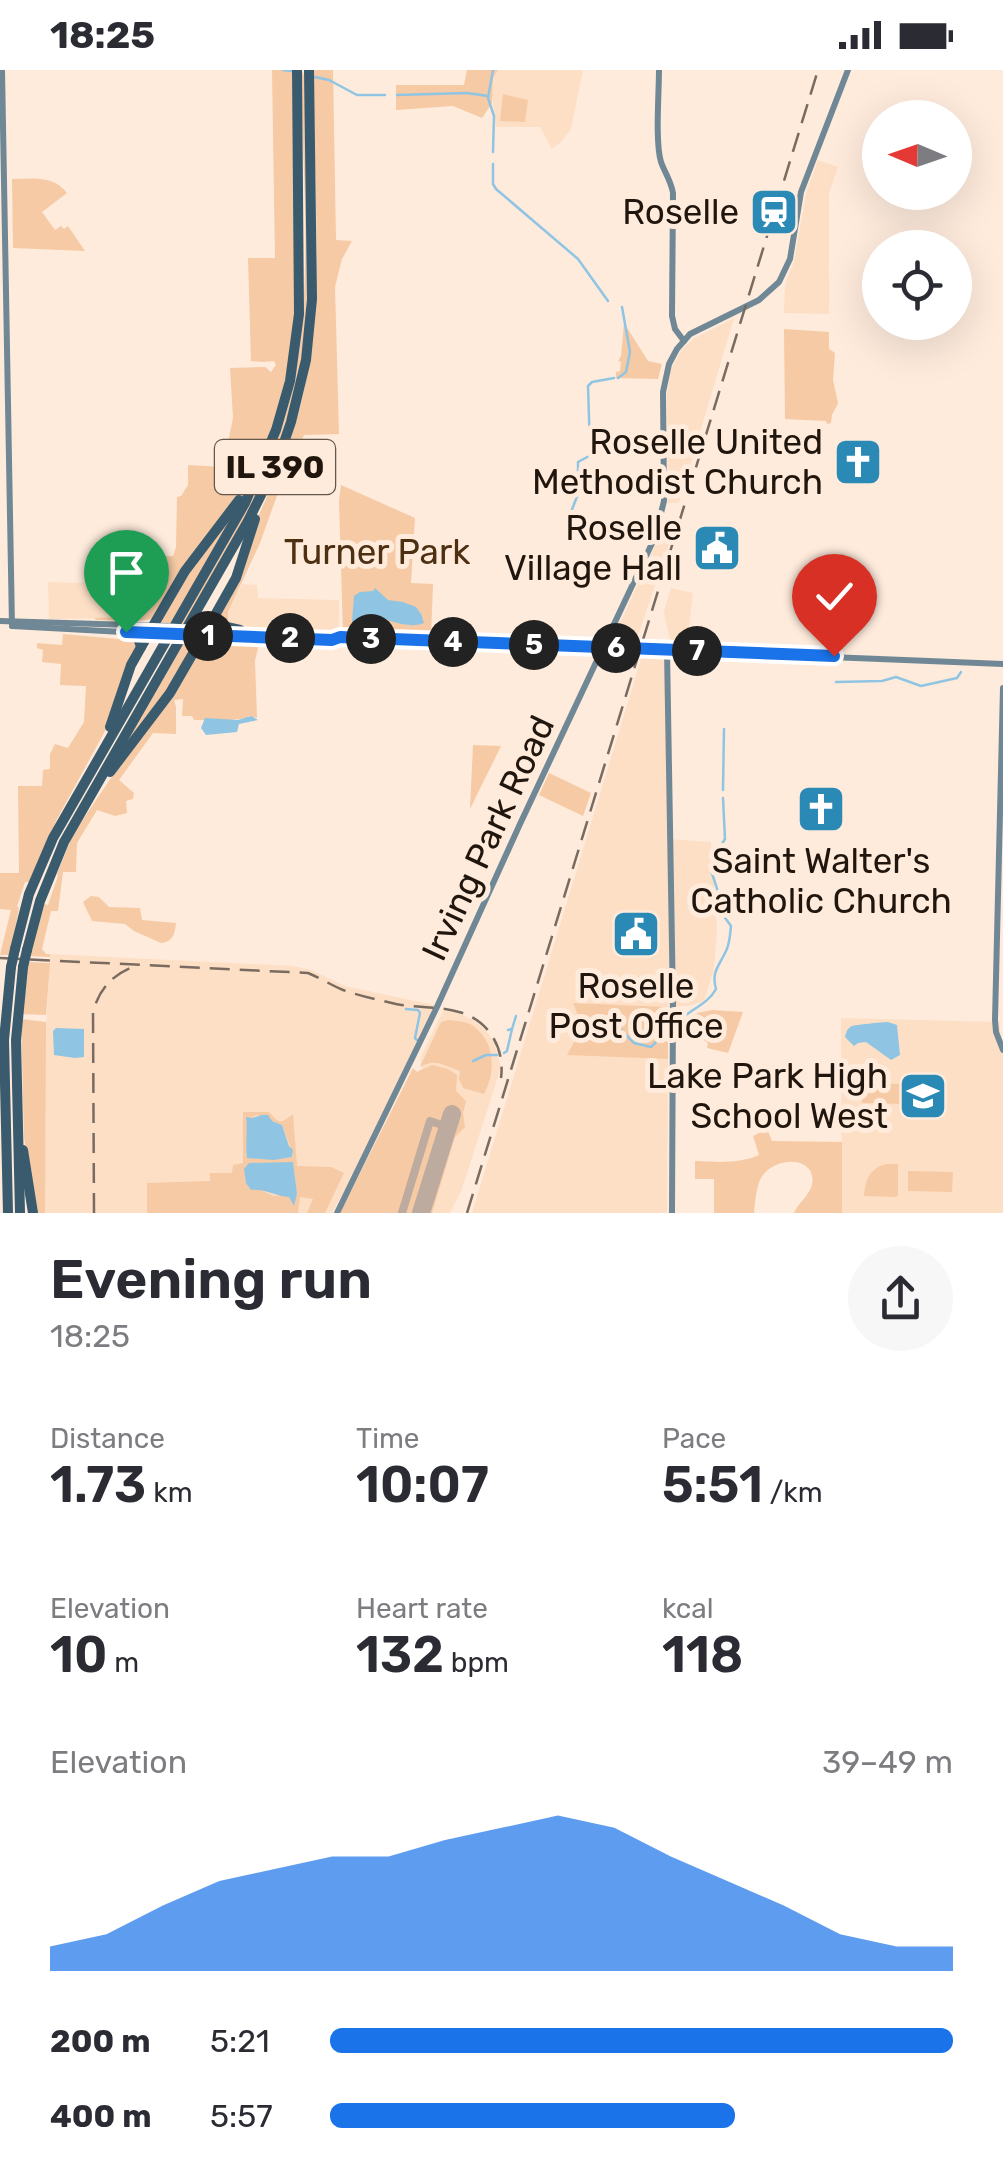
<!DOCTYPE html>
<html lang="en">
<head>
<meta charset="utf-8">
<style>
	body { margin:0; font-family:Rubik,sans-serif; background:#f7f7f7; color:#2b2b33; height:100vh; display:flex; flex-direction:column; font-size:38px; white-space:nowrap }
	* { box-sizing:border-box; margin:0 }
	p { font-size:32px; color:#7c7c81 }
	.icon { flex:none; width:55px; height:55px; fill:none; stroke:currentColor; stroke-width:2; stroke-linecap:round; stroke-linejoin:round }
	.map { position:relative; height:1143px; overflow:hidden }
	.side { display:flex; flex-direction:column; background:#fff; flex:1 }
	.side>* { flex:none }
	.needle { width:65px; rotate:272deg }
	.tools { position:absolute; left:862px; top:30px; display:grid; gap:20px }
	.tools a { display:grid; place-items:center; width:110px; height:110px; border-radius:50%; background:#fff; box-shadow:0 10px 40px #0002; font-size:50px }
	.pin { position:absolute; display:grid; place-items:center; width:85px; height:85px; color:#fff; margin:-102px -42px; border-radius:50% 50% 50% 0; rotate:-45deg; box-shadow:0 0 10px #0007 }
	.pin .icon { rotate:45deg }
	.km { position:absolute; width:50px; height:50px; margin:-25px; border-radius:50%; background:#222; color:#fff; font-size:28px; line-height:50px; text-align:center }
	.round { display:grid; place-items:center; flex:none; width:105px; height:105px; border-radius:52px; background:#f7f7f7 }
	.head { display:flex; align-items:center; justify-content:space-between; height:170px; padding:0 50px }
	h1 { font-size:55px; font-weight:600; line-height:75px }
	.stats { display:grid; grid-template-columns:repeat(3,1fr); gap:15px; height:170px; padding:10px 50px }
	.stats div { display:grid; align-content:center }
	.stats b { font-size:50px; font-weight:600 }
	.stats small { font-size:28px; font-weight:400 }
	.stats p { font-size:28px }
	.chart { height:280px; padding:20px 50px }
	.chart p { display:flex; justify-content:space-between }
	.chart svg { width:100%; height:180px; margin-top:10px; fill:#1a73e8; opacity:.7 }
	ul { padding:0 50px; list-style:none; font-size:32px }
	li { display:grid; grid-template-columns:160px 120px 1fr; align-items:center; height:75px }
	li i { height:25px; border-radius:12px; background:#1a73e8 }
	.status { display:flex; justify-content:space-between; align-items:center; height:70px; padding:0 50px; background:#fff; direction:ltr }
	.status svg { height:28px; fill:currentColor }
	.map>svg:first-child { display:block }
</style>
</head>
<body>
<div class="status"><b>18:25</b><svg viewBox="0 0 49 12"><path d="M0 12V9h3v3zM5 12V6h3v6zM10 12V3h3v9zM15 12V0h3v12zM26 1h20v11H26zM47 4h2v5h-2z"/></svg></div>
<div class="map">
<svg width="1003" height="1143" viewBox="0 0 1003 1143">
	<rect width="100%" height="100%" fill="#feebdc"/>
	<g fill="#fddfc6">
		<polygon points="498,0 583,0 571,59 562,71 552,79 540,57 496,57 492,26 493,8"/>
		<polygon points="818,90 838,97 829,123 829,244 784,243 785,214 794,192 806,123"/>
		<polygon points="734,248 679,433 668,433 667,323 671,299 681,281 693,269"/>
		<polygon points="658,469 670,472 635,574 614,567"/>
		<polygon points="48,512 90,513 90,524 115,525 115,548 49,549"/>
		<polygon points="242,514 257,515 258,528 339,530 339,566 228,555 228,542"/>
		<polygon points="671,518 693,523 689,558 683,576 671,574 665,549 664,541"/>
		<polygon points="642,586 664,587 666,594 668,769 711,772 717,860 714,899 704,931 689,936 668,937 573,933 579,945 579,958 568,984 668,989 667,1143 472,1143"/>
		<polygon points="50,884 293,896 311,900 345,916 434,935 353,1106 332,1143 45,1143 44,994"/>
		<polygon points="443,941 458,943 475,951 486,961 494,972 501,997 462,1119 450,1143 344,1143 414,1003 422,999 420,989"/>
		<polygon points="841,948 999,952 1003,980 1003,1143 842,1143"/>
	</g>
	<g fill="#f5caa4" fill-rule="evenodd">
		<polygon points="272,0 293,0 295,245 287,308 279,340 260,388 244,419 153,549 137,551 96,550 94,548 115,547 113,510 144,512 152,510 153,487 173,486 176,477 177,427 181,426 188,415 188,395 223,397 233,348 230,298 265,297 271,302 276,295 274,291 263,292 251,291 248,188 275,188"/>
		<path d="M314 0H333L336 170 352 171 342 189 335 217 339 364 304 365 282 420H279L260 473 228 542V555L219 553 220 541C232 513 242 484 254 456 274 411 294 368 304 320 326 215 312 107 314 0Z"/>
		<polygon points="467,0 498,0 493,8 492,33 482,48 453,36 396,40 396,15 464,15"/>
		<path d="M303 2C310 35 306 87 307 123 307 179 310 235 301 291 287 388 232 471 184 554H180C213 497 250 441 274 380 319 261 303 129 301 4Z"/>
		<polygon points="503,24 528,30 525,52 500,51"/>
		<path d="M12 109C32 109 53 105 67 123L42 142 55 160 61 156 64 159 68 156 85 181 13 178Z"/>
		<polygon points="624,253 648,291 662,294 658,309 616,308 616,302 620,301 621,292 618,291 621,286"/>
		<polygon points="784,259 829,262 829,279 835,283 833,310 838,333 832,345 831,353 827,354 826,351 785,349"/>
		<polygon points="341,415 415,448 411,513 433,514 431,565 429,567 343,563 339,431"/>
		<polygon points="242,429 171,553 159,553 187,503"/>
		<polygon points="63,564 130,570 135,572 135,582 105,661 57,749 29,812 25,812 17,836 19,838 10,885 0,885 11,840 0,839 0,803 19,803 18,716 42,716 43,700 50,699 50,684 55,674 68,678 84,652 86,616 60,615 61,594 42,592 43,580 37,578 37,573 62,575"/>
		<polygon points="185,569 196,570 165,628 110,698"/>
		<path d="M212 570H256L259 573 255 591 257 648C240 644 257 647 240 649 227 651 207 650 194 650L192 646H182L183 629 174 630 176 637V664L153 663 119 710 134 723 133 729 126 731 127 743 115 746 97 740 77 773 76 802H63L58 841H51L42 879 46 884H50V887L29 886 44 834 48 835 58 806 57 804 73 764 202 574Z"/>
		<polygon points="473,675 501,676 470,739"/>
		<polygon points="549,703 591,723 583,746 539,725"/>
		<path d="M91 826 99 827 109 837 140 838 142 850 176 853C175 863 173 872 161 873L134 861 125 854 92 851 83 832Z"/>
		<polygon points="28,892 50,893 46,945 21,944"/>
		<path d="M573 933 668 937V989L567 985C578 965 583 954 573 933Z"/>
		<polygon points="712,940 743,942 728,983 707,978 708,973 702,969 701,951 696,948 697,943"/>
		<polygon points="21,949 46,952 45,1143 35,1143 24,1067"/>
		<path d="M448 950C456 951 465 951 472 955 496 972 496 1002 484 1024L463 1018 459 1009 460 1001C442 995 436 988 420 997L441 952Z"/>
		<polygon points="432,995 448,999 457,1005 456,1021 466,1031 463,1043 465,1057 455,1067 432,1143 428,1143 458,1045 447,1041 443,1053 428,1049 399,1143 340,1143 413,998 417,1002"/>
		<polygon points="862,1013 907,1014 907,1034 862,1033"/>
		<path d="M243 1042H269C281 1056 282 1052 293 1044L297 1096 331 1097 344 1103 325 1143H307L313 1129 300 1127 298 1143H147V1113L210 1111V1103H232L233 1095 243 1093ZM257 1045 282 1055 293 1084 292 1087 280 1089 247 1088C245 1075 250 1063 246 1050ZM293 1092 297 1123 274 1126 246 1113 245 1102Z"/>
		<polygon points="433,1055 438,1056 440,1060 415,1143 404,1143"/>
		<path d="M767 1059 772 1071 842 1072V1143H794C798 1133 809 1126 812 1115 818 1085 772 1085 760 1110 756 1120 755 1132 754 1143H714V1109H695V1091C717 1092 739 1094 759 1085L753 1066Z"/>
		<path d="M886 1094H898V1125L896 1127 864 1126C865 1109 870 1099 886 1094Z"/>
		<polygon points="908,1101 953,1102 952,1122 908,1121"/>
	</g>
	<g fill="#8fc5e3">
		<path d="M375 518 388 530 403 532 416 537 421 544 424 553C406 560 389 548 371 546L364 553 354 556 352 551 354 526 360 522 373 521Z"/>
		<polygon points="251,646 258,650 239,654 237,662 206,665 201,658 205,648 238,650"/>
		<path d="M888 952 897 955 900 985 891 990 866 972 858 973 854 976 845 967C846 963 847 958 852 956 854 955 883 952 888 952Z"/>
		<polygon points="56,958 84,959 84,987 75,988 54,985 53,961"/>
		<path d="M262 1045H268L272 1051 282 1055 289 1076 293 1080 292 1087 274 1090 247 1088C245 1075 248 1061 246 1047L252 1048Z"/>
		<path d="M293 1092 297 1123 294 1136 289 1127C275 1126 263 1118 251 1120L246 1113 244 1099 249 1093Z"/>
	</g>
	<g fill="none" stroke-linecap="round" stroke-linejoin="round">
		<g stroke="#8fc5e3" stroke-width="2.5">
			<polyline points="283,0 292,1"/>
			<polyline points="493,0 488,28 494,46 493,82"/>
			<polyline points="315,7 329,10 357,25 385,25"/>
			<polyline points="397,25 467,23 488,26"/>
			<polyline points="493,94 493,114 496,119 578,189 608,231"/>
			<polyline points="618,308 626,302 630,282 622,237"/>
			<polyline points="571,442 578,424 573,416 578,407 578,392 589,386 590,379 588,316 592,312 614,308"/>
			<polyline points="836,612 882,611 896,607 921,616 957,608 961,602"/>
			<polyline points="723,720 724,659"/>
			<polyline points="406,939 418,940 420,943 415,968 417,970"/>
			<polyline points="584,951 619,958 634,973 651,977 667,961"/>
			<path d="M679 951C691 939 708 934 716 919 711 902 719 896 726 881 730 873 730 864 731 856L718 838 719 825 711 800 714 787 725 769 723 728"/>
			<polyline points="508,960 512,959 516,946"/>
			<polyline points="504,983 507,981 512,959"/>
			<polyline points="473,991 486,985 497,985"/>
		</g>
		<polyline stroke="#bcab9e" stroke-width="8" points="402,1143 430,1051 448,1057"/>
		<polyline stroke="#bcab9e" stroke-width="18" points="421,1143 452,1044"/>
		<g stroke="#708895" stroke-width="6">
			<polyline points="2,0 12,556"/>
			<path d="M659 0C659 23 655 72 661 92 665 103 671 111 673 123L672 246 675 259 684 271"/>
			<polyline points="0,551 165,556"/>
			<polyline points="12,556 160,564"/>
			<polyline points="236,560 331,565 340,567 1003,594"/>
			<polyline points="191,566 331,570 339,568"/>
			<polyline points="667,580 673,934 672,1143"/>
			<polyline points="1003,618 995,950 996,962 1003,980"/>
			<polyline points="337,1143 436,939 520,754 655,467 664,431 663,322 669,294 677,279 690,264 759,230 779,212 790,189 801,122 848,0"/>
		</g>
		<g stroke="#395b6d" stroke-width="10">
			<polyline points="214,547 218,555 240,560"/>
			<polyline points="127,563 138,568 141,577"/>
			<polyline points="110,657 131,595 153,556 185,501 239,430"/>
			<polyline points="110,702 170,623 214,547 236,508 255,449"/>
			<polyline points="15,879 29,824 53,768 245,433 276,360 290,311 299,244 297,0"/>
			<polyline points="27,880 40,831 64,772 248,451 277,393 291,352 306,290 312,229 309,0"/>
			<polyline points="23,1080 33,1143"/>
			<polyline points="8,1143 4,970 11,897"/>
			<polyline points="20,1143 16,970 23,897"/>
		</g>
		<g stroke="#796b5f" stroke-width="2.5" stroke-dasharray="20 10" stroke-linecap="butt">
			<path d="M0 888 308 903C320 908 331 915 343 920 360 926 379 930 396 934 417 938 439 936 459 942 489 950 505 978 501 1008"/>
			<path d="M94 1143 93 942C99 919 113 904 135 896"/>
			<polyline points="467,1143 818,0"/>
		</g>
		<g stroke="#708895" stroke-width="6">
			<polyline points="165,556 195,558"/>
			<polyline points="160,564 191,566"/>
		</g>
		<g stroke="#395b6d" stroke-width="10">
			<polyline points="11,897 15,879"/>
			<polyline points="23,897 27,880"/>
		</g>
	</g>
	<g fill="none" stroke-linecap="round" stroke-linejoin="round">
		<g stroke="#fff" stroke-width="20">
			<polyline id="route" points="126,562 332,570 340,567 834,586"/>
		</g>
		<use href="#route" stroke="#1a73e8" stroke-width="12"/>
	</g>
	<defs>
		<g id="station-square" transform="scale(2.5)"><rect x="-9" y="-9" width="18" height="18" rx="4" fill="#2a89b5" stroke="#feebdc"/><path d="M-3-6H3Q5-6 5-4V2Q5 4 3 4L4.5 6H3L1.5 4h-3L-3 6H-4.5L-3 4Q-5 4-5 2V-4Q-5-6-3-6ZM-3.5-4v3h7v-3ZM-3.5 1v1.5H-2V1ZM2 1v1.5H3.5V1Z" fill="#fff"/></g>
		<g id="church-square" transform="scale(2.5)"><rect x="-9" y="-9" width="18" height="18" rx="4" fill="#2a89b5" stroke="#feebdc"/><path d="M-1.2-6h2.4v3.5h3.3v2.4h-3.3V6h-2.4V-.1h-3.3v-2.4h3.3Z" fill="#fff"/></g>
		<g id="civic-square" transform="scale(2.5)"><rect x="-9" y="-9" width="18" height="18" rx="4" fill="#2a89b5" stroke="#feebdc"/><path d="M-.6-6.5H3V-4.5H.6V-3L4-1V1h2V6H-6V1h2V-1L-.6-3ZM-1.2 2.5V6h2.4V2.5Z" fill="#fff"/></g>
		<g id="school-square" transform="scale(2.5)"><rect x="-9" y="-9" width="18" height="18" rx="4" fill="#2a89b5" stroke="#feebdc"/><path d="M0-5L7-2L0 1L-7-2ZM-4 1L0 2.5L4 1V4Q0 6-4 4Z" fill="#fff"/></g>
	</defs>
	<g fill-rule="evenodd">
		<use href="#station-square" x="774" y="142"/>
		<use href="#church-square" x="858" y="392"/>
		<use href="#civic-square" x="717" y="478"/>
		<use href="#church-square" x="821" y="739"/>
		<use href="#civic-square" x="636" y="864"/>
		<use href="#school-square" x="923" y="1026"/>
	</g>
	<g text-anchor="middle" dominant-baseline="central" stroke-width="10" stroke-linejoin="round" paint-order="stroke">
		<rect fill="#feebdc" stroke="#63564b" stroke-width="2.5" x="215" y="370" width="120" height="54" rx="8"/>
		<g font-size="32" font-weight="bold" fill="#21160d">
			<text x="275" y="397">IL 390</text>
		</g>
		<g font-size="35" fill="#21160d" stroke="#feebdc" text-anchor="end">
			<text x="739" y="142">Roselle</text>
			<text x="823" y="372">Roselle United<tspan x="823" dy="40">Methodist Church</tspan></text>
			<text x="682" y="458">Roselle<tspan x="682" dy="40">Village Hall</tspan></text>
			<text x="821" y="791" text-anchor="middle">Saint Walter's<tspan x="821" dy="40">Catholic Church</tspan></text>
			<text x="636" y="916" text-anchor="middle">Roselle<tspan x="636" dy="40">Post Office</tspan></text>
			<text x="888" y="1006">Lake Park High<tspan x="888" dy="40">School West</tspan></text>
		</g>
		<g font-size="35" fill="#4d2f12" stroke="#feebdc">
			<text x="377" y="482">Turner Park</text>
		</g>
		<g font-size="35" fill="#21160d" stroke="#feebdc">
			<text transform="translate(488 768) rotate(-65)">Irving Park Road</text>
		</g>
	</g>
</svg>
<div class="tools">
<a><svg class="needle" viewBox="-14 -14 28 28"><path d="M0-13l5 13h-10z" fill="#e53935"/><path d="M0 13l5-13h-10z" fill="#7c7c81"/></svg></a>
<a><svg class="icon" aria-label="locate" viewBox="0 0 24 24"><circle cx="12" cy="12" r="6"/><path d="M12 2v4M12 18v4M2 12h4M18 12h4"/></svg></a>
</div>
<div class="pin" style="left:126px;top:562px;background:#1e9e55"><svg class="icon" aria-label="arrive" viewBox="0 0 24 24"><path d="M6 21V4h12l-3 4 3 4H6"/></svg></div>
<div class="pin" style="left:834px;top:586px;background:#d93025"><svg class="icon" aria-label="check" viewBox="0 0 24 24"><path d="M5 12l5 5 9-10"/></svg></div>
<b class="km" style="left:208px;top:566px">1</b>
<b class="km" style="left:290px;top:568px">2</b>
<b class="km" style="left:371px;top:569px">3</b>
<b class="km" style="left:453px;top:572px">4</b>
<b class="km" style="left:534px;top:575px">5</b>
<b class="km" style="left:616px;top:578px">6</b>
<b class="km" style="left:697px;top:581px">7</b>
</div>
<section class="side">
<div class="head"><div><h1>Evening run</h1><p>18:25</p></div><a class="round"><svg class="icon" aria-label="share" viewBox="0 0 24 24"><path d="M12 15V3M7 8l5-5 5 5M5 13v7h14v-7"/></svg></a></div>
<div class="stats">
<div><p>Distance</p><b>1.73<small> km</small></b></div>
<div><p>Time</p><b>10:07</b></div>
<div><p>Pace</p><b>5:51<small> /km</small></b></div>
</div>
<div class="stats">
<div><p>Elevation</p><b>10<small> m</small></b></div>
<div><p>Heart rate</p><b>132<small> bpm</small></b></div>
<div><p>kcal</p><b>118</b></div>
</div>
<div class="chart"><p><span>Elevation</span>39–49 m</p>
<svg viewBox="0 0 160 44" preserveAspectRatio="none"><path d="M0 44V38L10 35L20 28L30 22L40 19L50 16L60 16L70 12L80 9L90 6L100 9L110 16L120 22L130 28L140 35L150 38L160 38V44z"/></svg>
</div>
<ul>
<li><b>200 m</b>5:21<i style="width:100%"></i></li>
<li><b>400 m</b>5:57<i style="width:65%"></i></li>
</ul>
</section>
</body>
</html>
